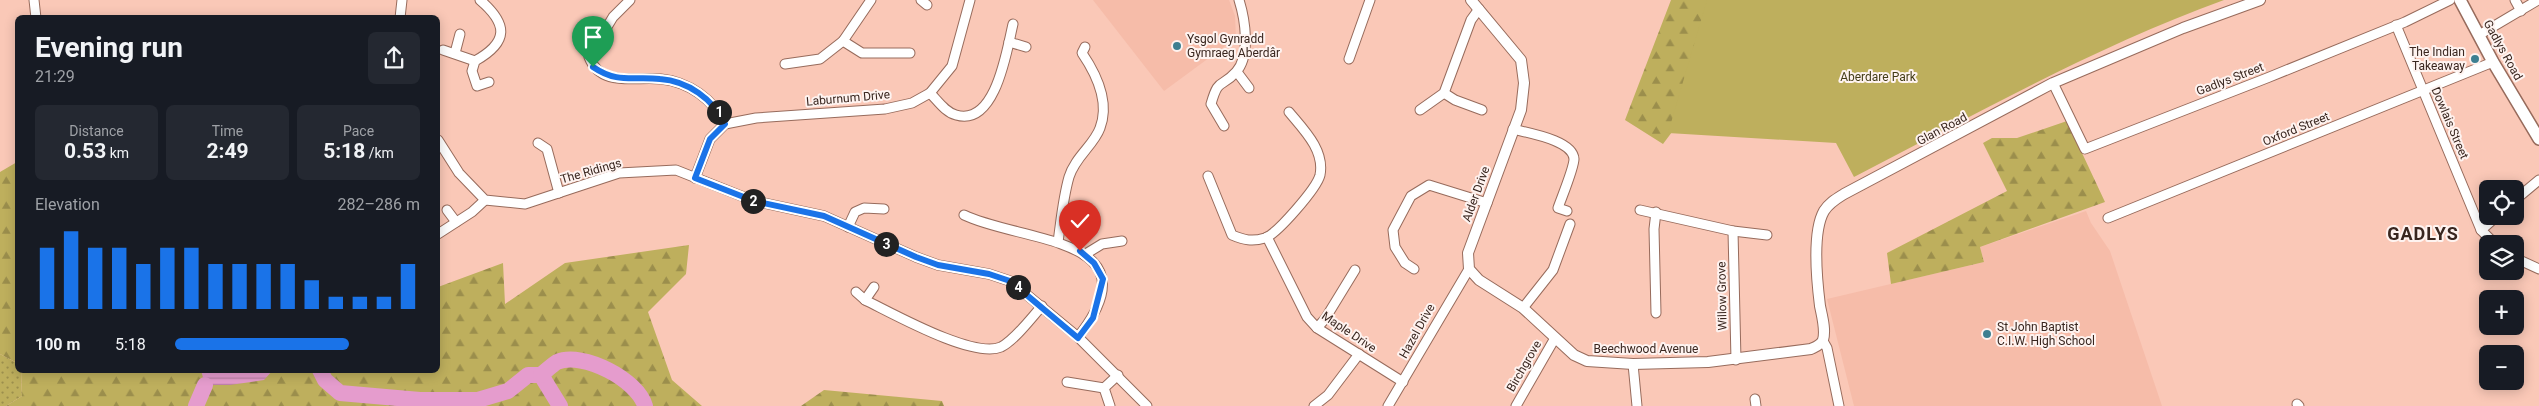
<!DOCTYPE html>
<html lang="en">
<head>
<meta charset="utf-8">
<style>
	body { margin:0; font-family:Roboto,sans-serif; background:#242831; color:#f1f3f6; height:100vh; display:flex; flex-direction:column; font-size:19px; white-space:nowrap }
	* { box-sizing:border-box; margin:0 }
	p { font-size:16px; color:#9ea1a6 }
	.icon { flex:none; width:28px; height:28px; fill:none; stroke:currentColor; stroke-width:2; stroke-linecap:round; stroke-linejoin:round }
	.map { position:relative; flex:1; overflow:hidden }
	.drawer { position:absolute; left:15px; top:15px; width:425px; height:358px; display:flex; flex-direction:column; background:#171b24; border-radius:8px; box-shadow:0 2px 12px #0003 }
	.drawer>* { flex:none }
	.controls { position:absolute; left:2479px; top:180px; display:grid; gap:10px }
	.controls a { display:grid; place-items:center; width:45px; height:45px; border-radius:8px; background:#171b24; box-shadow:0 2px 12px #0003; font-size:25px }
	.pin { position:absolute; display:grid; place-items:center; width:42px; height:42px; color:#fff; margin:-51px -21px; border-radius:50% 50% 50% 0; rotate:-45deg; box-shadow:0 0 5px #0007 }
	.pin .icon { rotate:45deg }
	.km { position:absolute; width:25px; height:25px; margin:-12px; border-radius:50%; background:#222; color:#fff; font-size:14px; line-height:25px; text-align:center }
	.round { display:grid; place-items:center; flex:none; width:52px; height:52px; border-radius:8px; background:#242831 }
	.headline { display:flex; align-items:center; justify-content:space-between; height:85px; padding:0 20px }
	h1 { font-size:28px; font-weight:700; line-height:38px }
	.stats { display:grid; grid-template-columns:repeat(3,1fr); gap:8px; height:85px; padding:5px 20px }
	.stats div { display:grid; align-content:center; border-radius:8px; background:#242831; text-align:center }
	.stats b { font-size:21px; font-weight:700 }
	.stats small { font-size:14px; font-weight:400 }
	.stats p { font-size:14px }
	.chart { height:140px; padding:10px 20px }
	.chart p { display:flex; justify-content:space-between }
	.chart svg { width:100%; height:90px; margin-top:5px; stroke:#1a73e8; stroke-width:6 }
	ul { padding:0 20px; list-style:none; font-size:16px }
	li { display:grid; grid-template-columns:80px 60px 1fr; align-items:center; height:38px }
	li i { height:12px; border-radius:6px; background:#1a73e8 }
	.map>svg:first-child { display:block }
</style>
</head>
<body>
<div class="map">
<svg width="2539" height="406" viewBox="0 0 2539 406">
	<defs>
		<pattern id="grass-dots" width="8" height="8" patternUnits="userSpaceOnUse" patternTransform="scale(1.25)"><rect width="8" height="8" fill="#beaf5d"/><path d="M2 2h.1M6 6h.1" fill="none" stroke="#9b8e4c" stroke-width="1.8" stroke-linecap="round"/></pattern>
		<pattern id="forest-firs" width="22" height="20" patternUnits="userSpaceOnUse" patternTransform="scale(1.25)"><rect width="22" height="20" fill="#beaf5d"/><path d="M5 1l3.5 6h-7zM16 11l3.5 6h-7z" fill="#9b8e4c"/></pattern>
		<pattern id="water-rules" width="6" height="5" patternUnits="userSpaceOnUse" patternTransform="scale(1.25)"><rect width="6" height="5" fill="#e59ccd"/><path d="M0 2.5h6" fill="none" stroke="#bb7fa6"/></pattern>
	</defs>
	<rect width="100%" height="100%" fill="#fac8b7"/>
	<g fill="#f6bca9">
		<polygon points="1093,0 1229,0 1235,16 1236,38 1164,91"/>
		<polygon points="2086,211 2091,223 2110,251 2162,406 1854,406 1827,299 1984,262 1980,247"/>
	</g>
	<polygon fill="url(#grass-dots)" points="0,354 17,363 18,370 21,370 22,396 6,406 0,406"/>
	<g fill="url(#forest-firs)">
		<polygon points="1671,0 1884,0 1675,128 1663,144 1625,120"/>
		<polygon points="2067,121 2105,202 1980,247 1984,262 1891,284 1887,253 2007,191 1983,143 1992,138 2017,138"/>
		<polygon points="17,162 17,363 0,354 0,172"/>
		<polygon points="689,245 686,274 648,312 672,380 702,406 6,406 22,396 21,370 438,370 438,287 503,263 505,304 565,263"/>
		<polygon points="824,390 942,401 944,406 801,406"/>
	</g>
	<path fill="#beaf5d" d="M1707 0H2224C2095 47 1976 114 1854 177L1836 143 1668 133Z"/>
	<polygon fill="url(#water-rules)" points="201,370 273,370 264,380 230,385 205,385"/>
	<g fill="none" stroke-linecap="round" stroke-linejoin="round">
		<g stroke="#e59ccd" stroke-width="16">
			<polyline points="320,370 325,380 340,393 420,400 478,400 508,391 528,375 541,375 560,406"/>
			<path d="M541 375C546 371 552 365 557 362 583 351 638 380 645 406"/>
			<polyline points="196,406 205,385"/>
		</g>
		<g stroke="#976b5c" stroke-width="11">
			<g id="minor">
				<polyline points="34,0 36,18"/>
				<path d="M480 0C508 24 509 42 475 61L472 71 477 86 489 82"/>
				<path d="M630 0 613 17 589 57C601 88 635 76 661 79 689 82 713 99 725 124"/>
				<polyline points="921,0 927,5"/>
				<polyline points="2515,0 2521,11"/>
				<polyline points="400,18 402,0"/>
				<polyline points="2396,25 2481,230 2495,244"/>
				<polyline points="2479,35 2538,0"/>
				<polyline points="843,41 862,53 910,53"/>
				<polyline points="1009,42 1026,47"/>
				<polyline points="443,50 475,61"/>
				<polyline points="455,53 460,34"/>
				<polyline points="1349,59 1370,0"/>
				<polyline points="785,64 820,59 843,41 871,0"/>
				<polyline points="1237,72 1249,88"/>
				<polyline points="2053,83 2085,149 2267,78 2405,22 2450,0"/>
				<path d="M930 93C938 101 945 112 956 115 996 127 1007 49 1013 24"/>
				<polyline points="1444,93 1455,100 1482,110"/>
				<polyline points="1420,110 1444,93 1471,20 1479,9"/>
				<path d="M1224 126 1211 104C1219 76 1221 89 1236 72 1251 56 1245 19 1239 0"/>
				<path d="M1513 129C1528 133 1573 140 1574 159 1574 168 1561 199 1558 208L1567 211"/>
				<polyline points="438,140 459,173 485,200 525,204 619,173 676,170 754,201 824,216 916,257 938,265 989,274 1010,281 1078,337 1147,406"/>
				<polyline points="538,143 547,149 559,193"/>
				<path d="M1208 176 1232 235C1244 240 1252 242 1265 238 1277 234 1317 188 1320 175 1325 150 1303 129 1289 112"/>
				<polyline points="695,178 710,139 725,124 756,118 885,109 912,103 930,93 952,66 970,0"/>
				<polyline points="2515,200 2539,180"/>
				<polyline points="447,210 456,222"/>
				<polyline points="1640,210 1733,231 1767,235"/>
				<polyline points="1656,212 1654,229 1656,313"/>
				<path d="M964 215C1022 243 1158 236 1078 337"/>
				<polyline points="2108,218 2493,62"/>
				<polyline points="848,227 855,212 864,208 884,209"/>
				<polyline points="2481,230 2497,216"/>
				<polyline points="1733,231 1736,360"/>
				<polyline points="438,234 472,212 485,200"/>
				<polyline points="1267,237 1307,317 1317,328 1403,382"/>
				<path d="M1058 242C1061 221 1063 198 1069 177 1075 157 1094 145 1100 128 1110 102 1097 75 1082 53L1085 47"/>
				<polyline points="1084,255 1102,244 1122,241"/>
				<polyline points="2515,258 2539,269"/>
				<polyline points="1414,269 1405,263 1395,247 1393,230 1411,196 1429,185 1487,203"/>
				<path d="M856 292 865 300C892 313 973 359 1001 347 1015 340 1032 317 1042 306"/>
				<polyline points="865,300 874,287"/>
				<polyline points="1523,308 1553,270 1570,224"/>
				<polyline points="1317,328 1325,319 1355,270"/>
				<polyline points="1823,341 1827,348 1839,406"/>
				<polyline points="1633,364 1637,406"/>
				<polyline points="1067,382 1104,388 1118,375"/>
				<polyline points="1104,388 1110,406"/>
				<polyline points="1755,399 1756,406"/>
				<polyline points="2297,404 2299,406"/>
				<polyline points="1314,406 1328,395 1359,354"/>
				<polyline points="1388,406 1469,269"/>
				<polyline points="1516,406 1555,338"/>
			</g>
		</g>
		<g stroke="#976b5c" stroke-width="12">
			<path id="tertiary" d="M1471 0 1521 60 1524 83 1521 110 1468 253 1469 269 1479 280 1523 308 1574 355 1587 361 1633 364 1708 362 1811 349C1815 347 1821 345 1823 340 1826 330 1822 316 1820 306 1817 282 1812 232 1824 211 1829 203 1836 199 1844 194L2053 83 2183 28 2260 0"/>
		</g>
		<g stroke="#976b5c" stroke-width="14">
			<polyline id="secondary" points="2460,0 2493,62 2539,139"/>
		</g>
		<use href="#minor" stroke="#fff" stroke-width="9"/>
		<use href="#tertiary" stroke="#fff" stroke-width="10"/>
		<use href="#secondary" stroke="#fff" stroke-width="11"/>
	</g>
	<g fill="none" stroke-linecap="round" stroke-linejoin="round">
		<g stroke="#fff" stroke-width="10">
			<path id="route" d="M593 67C618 84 633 76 660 79 688 81 713 99 725 124L710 139 695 178 754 201 824 216 916 257 938 265 989 274 1010 281 1078 338 1093 318 1103 279 1094 263 1080 251"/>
		</g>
		<use href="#route" stroke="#1a73e8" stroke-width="6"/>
	</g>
	<g fill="#3e7f91" stroke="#fef3f0" stroke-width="2">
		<circle cx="1177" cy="46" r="5"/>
		<circle cx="2475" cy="59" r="5"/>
		<circle cx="1987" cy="334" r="5"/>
	</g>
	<g text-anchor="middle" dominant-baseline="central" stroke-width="4" stroke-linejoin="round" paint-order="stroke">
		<g font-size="12" fill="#39261f" stroke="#fef3f0" text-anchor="start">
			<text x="1187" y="39">Ysgol Gynradd<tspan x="1187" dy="14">Gymraeg Aberdâr</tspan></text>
			<text x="2465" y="52" text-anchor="end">The Indian<tspan x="2465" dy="14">Takeaway</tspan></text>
			<text x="1997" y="327">St John Baptist<tspan x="1997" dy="14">C.I.W. High School</tspan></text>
		</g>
		<g font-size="12" fill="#39261f" stroke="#fef3f0">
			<text transform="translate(2503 50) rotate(61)">Gadlys Road</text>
			<text transform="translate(2230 79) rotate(-21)">Gadlys Street</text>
			<text transform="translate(848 98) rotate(-5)">Laburnum Drive</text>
			<text transform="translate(2450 123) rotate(67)">Dowlais Street</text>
			<text transform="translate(1942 129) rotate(-28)">Glan Road</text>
			<text transform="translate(2296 129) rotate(-22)">Oxford Street</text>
			<text transform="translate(591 171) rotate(-16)">The Ridings</text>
			<text transform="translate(1476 194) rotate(-70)">Alder Drive</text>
			<text transform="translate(1722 296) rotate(-91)">Willow Grove</text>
			<text transform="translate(1417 331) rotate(-61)">Hazel Drive</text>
			<text transform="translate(1349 332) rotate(34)">Maple Drive</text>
			<text x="1646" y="349">Beechwood Avenue</text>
			<text transform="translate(1524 366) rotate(-60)">Birchgrove</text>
		</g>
		<g font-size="12" fill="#433c17" stroke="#fef3f0">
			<text x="1878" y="77">Aberdare Park</text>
		</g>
		<g font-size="18" font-weight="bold" letter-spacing="1" fill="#39261f" stroke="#fef3f0">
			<text x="2423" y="233">GADLYS</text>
		</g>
	</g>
</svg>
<div class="controls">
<a><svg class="icon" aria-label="locate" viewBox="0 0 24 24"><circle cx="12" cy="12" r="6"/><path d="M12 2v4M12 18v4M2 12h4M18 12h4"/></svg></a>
<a><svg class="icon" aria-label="layers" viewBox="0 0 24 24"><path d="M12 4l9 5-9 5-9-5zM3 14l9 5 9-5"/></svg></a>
<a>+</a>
<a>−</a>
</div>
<div class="pin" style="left:593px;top:67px;background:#1e9e55"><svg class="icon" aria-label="arrive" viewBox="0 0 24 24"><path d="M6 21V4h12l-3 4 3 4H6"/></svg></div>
<div class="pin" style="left:1080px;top:251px;background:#d93025"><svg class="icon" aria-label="check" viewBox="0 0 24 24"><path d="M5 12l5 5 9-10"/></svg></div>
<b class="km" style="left:719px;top:112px">1</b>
<b class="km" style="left:753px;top:201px">2</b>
<b class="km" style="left:886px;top:244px">3</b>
<b class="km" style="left:1018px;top:287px">4</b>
<section class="drawer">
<div class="headline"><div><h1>Evening run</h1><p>21:29</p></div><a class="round"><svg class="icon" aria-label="share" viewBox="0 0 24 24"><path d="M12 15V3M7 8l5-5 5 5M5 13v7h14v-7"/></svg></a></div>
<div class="stats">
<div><p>Distance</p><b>0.53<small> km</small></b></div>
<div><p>Time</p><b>2:49</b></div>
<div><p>Pace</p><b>5:18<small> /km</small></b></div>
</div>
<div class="chart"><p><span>Elevation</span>282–286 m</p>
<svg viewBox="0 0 160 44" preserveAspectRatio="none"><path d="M5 44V14M15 44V6M25 44V14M35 44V14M45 44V22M55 44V14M65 44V14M75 44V22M85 44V22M95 44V22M105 44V22M115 44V30M125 44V38M135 44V38M145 44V38M155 44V22"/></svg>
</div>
<ul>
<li><b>100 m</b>5:18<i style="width:71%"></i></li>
</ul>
</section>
</div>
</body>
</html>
